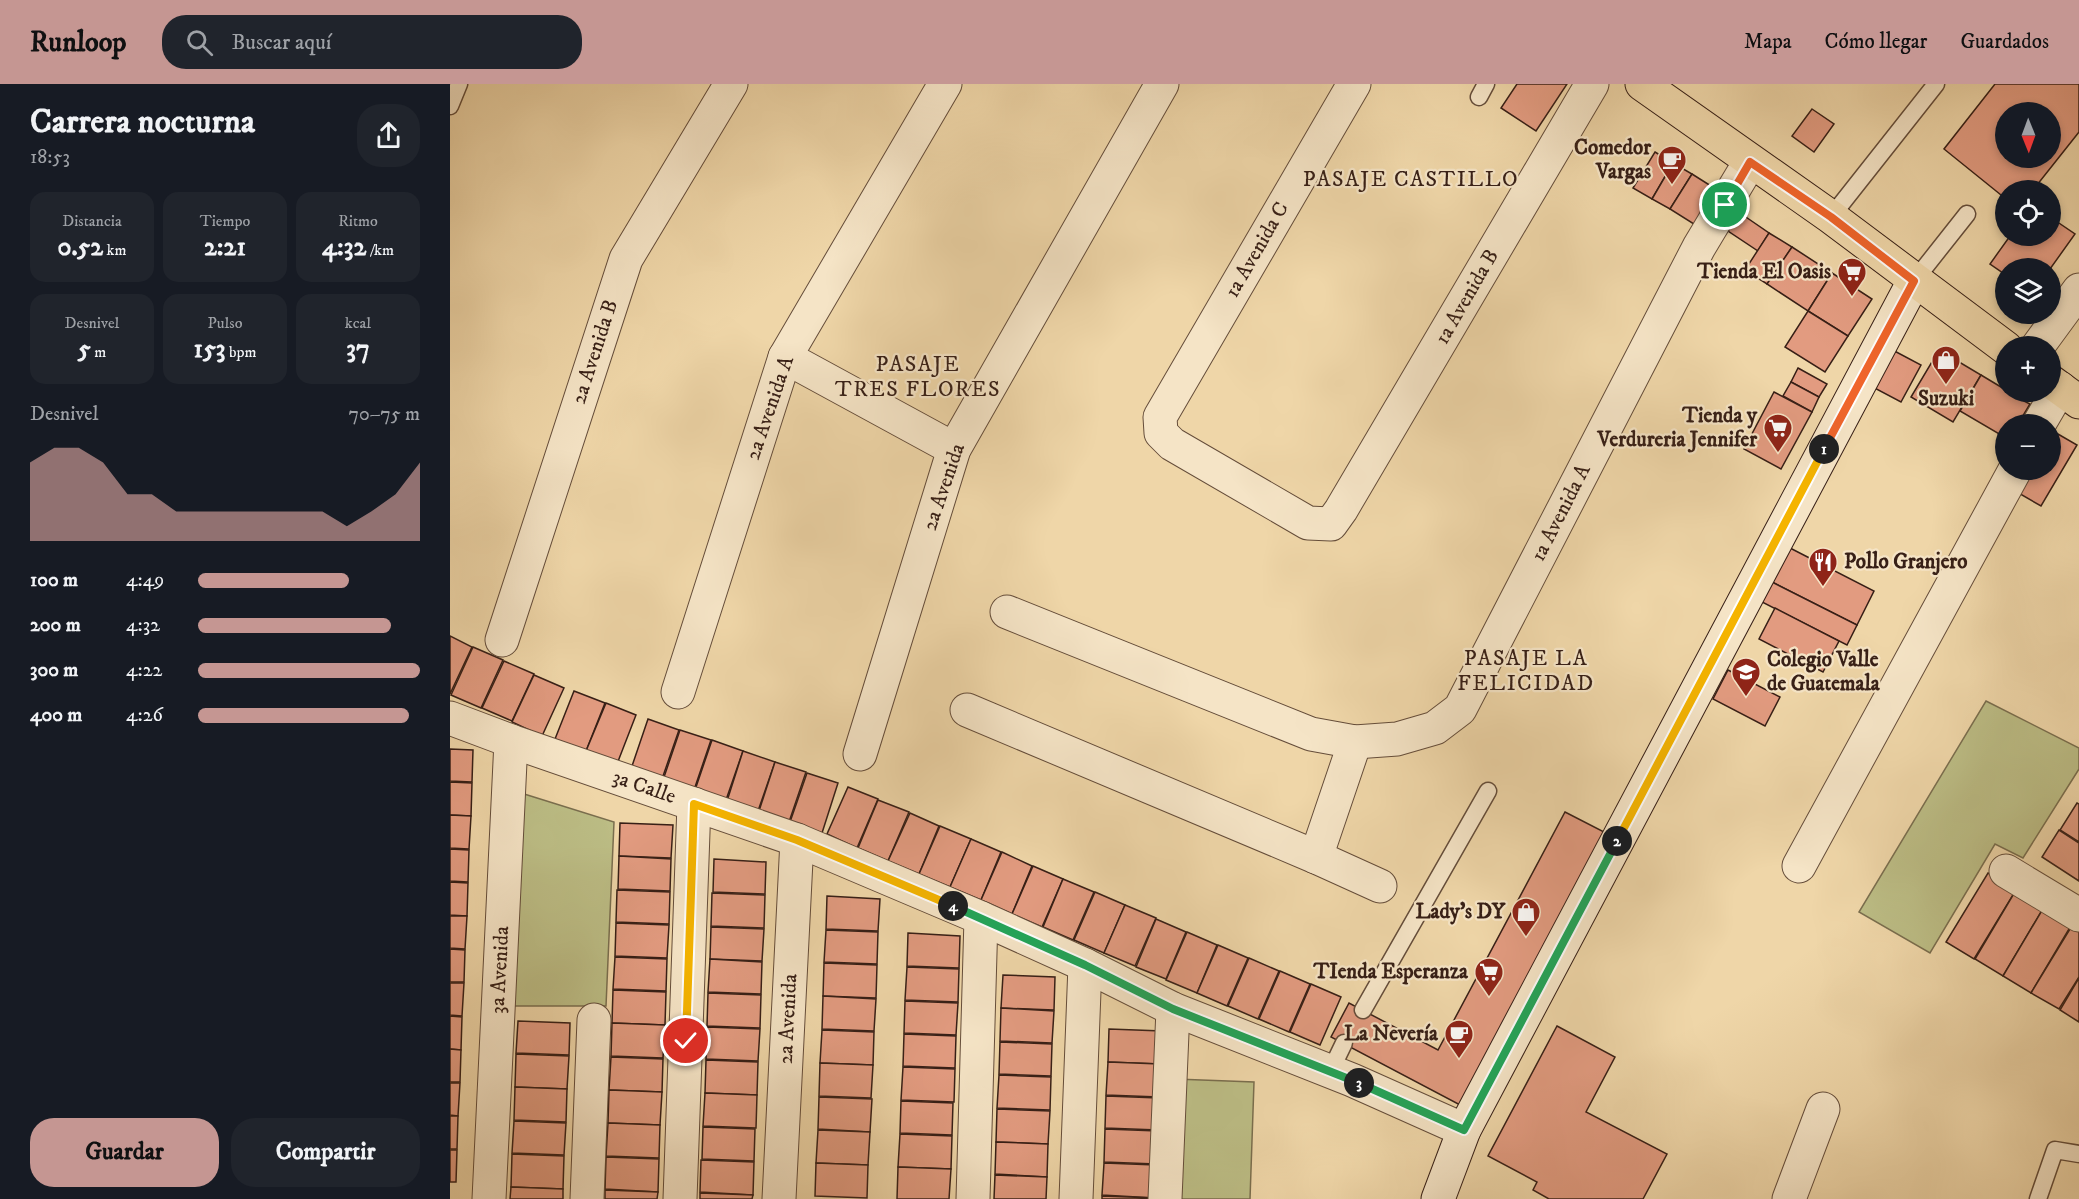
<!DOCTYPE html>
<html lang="es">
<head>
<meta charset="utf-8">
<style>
	body { margin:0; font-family:"IM FELL DW Pica",serif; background:#20242c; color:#f1f3f6; height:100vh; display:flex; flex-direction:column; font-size:22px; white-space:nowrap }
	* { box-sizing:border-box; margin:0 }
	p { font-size:20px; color:#9ea1a6 }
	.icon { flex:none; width:33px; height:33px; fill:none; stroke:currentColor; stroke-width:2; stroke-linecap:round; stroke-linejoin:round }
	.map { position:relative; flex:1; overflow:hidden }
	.details { display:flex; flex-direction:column; background:#171b24; width:450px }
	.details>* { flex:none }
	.needle { width:39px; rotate:179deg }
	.buttons { position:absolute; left:1545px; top:18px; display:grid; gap:12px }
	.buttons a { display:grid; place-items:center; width:66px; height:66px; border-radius:50%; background:#171b24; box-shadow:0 3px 9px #0003; font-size:30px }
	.pin { position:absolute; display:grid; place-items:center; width:51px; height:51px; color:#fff; margin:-26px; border:3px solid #fff; border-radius:50%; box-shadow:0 2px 6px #0007 }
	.km { position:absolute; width:30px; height:30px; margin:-15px; border-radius:50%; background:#222; color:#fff; font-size:16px; line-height:30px; text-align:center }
	.round { display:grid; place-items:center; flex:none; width:63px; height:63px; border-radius:24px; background:#20242c }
	.head { display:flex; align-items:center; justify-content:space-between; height:102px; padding:0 30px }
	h1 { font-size:33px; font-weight:700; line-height:45px }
	.stats { display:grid; grid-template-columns:repeat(3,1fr); gap:9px; height:102px; padding:6px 30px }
	.stats div { display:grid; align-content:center; border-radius:15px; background:#20242c; text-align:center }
	.stats b { font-size:26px; font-weight:700 }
	.stats small { font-size:16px; font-weight:400 }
	.stats p { font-size:16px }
	.chart { height:168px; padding:12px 30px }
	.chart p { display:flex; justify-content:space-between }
	.chart svg { width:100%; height:108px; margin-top:6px; fill:#c59692; opacity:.7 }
	.cta { display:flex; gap:12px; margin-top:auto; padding:12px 30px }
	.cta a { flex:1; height:69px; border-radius:24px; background:#c59692; color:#111; font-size:24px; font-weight:700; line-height:69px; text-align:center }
	.cta a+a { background:#20242c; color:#f1f3f6 }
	ul { padding:0 30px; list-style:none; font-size:20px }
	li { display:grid; grid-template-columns:96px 72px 1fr; align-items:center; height:45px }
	li i { height:15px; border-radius:8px; background:#c59692 }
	header { display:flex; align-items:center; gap:36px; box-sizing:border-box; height:84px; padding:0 30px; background:#c59692; color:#111 }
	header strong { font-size:28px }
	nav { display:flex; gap:33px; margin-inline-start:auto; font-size:21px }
	.search { width:420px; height:54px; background:#20242c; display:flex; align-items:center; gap:15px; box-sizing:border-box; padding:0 21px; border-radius:24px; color:#9ea1a6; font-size:22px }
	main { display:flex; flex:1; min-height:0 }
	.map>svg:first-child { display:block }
</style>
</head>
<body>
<header>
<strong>Runloop</strong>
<div class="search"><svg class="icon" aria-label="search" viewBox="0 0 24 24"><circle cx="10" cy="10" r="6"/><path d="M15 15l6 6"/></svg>Buscar aquí</div>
<nav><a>Mapa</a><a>Cómo llegar</a><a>Guardados</a></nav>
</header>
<main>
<section class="details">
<div class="head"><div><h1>Carrera nocturna</h1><p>18:53</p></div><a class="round"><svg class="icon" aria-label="share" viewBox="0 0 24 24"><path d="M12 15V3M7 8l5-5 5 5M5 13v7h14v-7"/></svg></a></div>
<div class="stats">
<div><p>Distancia</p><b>0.52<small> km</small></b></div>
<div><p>Tiempo</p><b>2:21</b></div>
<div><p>Ritmo</p><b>4:32<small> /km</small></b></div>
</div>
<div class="stats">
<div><p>Desnivel</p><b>5<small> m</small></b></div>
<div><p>Pulso</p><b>153<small> bpm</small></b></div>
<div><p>kcal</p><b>37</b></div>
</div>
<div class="chart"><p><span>Desnivel</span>70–75 m</p>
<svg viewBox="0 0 160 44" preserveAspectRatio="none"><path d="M0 44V12L10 6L20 6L30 12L40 25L50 25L60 32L70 32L80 32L90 32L100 32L110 32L120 32L130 38L140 32L150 25L160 12V44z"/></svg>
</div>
<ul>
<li><b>100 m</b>4:49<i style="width:68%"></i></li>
<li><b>200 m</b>4:32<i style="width:87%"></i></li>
<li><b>300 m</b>4:22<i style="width:100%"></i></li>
<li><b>400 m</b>4:26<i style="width:95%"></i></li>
</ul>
<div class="cta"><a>Guardar</a><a>Compartir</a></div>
</section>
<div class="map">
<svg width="1629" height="1115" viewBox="0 0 1629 1115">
	<rect width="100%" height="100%" fill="#efd6a8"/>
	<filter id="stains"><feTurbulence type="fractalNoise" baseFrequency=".00333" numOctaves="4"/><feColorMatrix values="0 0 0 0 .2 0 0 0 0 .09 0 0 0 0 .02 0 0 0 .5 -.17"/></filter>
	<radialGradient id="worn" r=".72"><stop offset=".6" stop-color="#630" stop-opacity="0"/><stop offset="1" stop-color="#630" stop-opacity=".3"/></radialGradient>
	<g fill="#bcbd85" stroke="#7a6e4e" stroke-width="1.5">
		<polygon points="1536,617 1629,664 1629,685 1573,774 1545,760 1480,869 1409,828"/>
		<polygon points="71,709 164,738 156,922 57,922"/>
		<polygon points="725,995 804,998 800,1115 721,1115"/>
	</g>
	<g fill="#e29b80" stroke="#371f16" stroke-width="1.5" fill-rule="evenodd">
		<polygon points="1067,0 1117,0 1086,47 1051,24"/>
		<path d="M1545 0H1629V48L1583 106H1556V115L1494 65ZM1556 28H1600V74H1556Z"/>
		<polygon points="1362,25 1384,40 1364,68 1342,52"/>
		<polygon points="1205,68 1223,79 1202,115 1183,104"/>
		<polygon points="1223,79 1242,90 1220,125 1202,115"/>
		<polygon points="1242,90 1269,107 1247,142 1220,125"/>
		<polygon points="1290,129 1319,149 1308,167 1278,147"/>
		<polygon points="1600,133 1625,150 1600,185 1556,184 1556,191 1540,180 1560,152 1600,152"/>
		<polygon points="1319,149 1342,163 1317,200 1295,186"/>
		<polygon points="1342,163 1382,189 1358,227 1317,200"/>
		<polygon points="1382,189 1422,215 1398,252 1358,227"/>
		<polygon points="1358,227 1398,252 1375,288 1335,263"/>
		<polygon points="1435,262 1471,281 1451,318 1415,299"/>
		<polygon points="1489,266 1531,291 1503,338 1461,313"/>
		<polygon points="1348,284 1377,300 1369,313 1341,298"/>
		<polygon points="1531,291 1556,306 1556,308 1580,320 1568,340 1556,340 1556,354 1510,327"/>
		<polygon points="1341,298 1369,313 1362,328 1333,312"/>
		<polygon points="1324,308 1362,328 1331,385 1294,365"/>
		<polygon points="1601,346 1627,361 1591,422 1565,407 1578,386 1600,386"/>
		<polygon points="1340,464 1424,507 1407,541 1322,498"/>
		<polygon points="1322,498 1407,541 1397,561 1312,518"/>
		<polygon points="1325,524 1389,557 1373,588 1309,555"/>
		<polygon points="0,552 22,563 0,610"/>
		<polygon points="23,563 53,576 31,624 1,611"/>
		<polygon points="54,577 84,590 62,637 32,624"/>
		<polygon points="1278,586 1330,613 1315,642 1263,615"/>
		<polygon points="84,591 114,604 92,652 62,638"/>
		<polygon points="124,607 155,619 136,667 105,655"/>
		<polygon points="156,619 186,631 167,680 136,667"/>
		<polygon points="198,635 229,646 212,695 181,685"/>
		<polygon points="230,646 261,656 244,706 213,696"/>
		<polygon points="262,656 293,667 276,716 245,706"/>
		<polygon points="0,665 23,666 22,698 0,697"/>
		<polygon points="293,667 325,678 308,727 277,717"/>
		<polygon points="325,678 356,688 339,738 309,727"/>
		<polygon points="357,689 388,699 372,749 340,738"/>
		<polygon points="0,698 22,699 21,732 0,731"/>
		<polygon points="398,703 428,715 407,764 377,750"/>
		<polygon points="428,716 459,728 438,777 408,764"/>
		<polygon points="1627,719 1629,720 1629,758 1610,746"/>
		<polygon points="1115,728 1158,750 1012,1022 881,953 899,919 988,966"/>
		<polygon points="460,729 489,742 469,790 438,777"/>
		<polygon points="0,731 21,732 19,765 0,764"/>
		<polygon points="170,739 223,741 221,774 169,772"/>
		<polygon points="490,742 521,755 500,803 469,790"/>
		<polygon points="1609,746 1629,759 1629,797 1592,773"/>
		<polygon points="521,755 551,768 531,816 500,803"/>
		<polygon points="0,765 19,766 18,798 0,797"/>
		<polygon points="552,768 582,782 562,830 531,816"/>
		<polygon points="169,772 221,775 220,807 168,805"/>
		<polygon points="264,775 316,778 315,810 263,808"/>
		<polygon points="583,782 613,795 592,843 562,830"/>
		<polygon points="1538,789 1566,806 1524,875 1496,858"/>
		<polygon points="613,795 644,808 623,856 593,843"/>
		<polygon points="0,798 18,799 17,832 0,831"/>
		<polygon points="167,806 220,808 219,840 166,838"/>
		<polygon points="1566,806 1594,823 1553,892 1525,875"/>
		<polygon points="645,808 675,821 654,869 624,856"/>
		<polygon points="262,809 315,811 314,844 261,842"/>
		<polygon points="377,812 430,815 428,847 376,845"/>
		<polygon points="675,821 706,834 685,882 654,869"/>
		<polygon points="1594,823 1622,840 1581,909 1553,892"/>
		<polygon points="0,832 17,832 15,865 0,864"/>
		<polygon points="706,835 736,848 716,895 686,883"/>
		<polygon points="166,839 219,841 217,874 165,872"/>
		<polygon points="1623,840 1629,844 1629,893 1609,925 1581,909"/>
		<polygon points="261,843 314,845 312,877 260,875"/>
		<polygon points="376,846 428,848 427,880 374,878"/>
		<polygon points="737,848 767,861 747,909 716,896"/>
		<polygon points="458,849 510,852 509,884 457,882"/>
		<polygon points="768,861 798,874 777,922 747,909"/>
		<polygon points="0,865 15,866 14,898 0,898"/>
		<polygon points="165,873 217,875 216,907 163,905"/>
		<polygon points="799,874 829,887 808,935 778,922"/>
		<polygon points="260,875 312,878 311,910 258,908"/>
		<polygon points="374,879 427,881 426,914 373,912"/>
		<polygon points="457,883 509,885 508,918 455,916"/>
		<polygon points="830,887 860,900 839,948 809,935"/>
		<polygon points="553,891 605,893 604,926 551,924"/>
		<polygon points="1629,894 1629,938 1610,926"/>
		<polygon points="0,899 14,899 12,932 0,931"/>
		<polygon points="861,900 891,913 870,961 840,948"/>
		<polygon points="163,906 216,908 215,941 162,939"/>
		<polygon points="258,909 311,911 310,944 257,942"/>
		<polygon points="373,912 426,915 424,947 372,945"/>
		<polygon points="455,917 508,919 506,951 454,949"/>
		<polygon points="551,924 604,927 602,959 550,957"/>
		<polygon points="0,932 12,933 11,966 0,965"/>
		<polygon points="68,937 120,939 119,971 66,969"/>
		<polygon points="162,939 215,941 213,974 161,972"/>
		<polygon points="1107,942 1165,973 1136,1028 1217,1070 1193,1115 1099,1115 1083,1106 1087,1098 1038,1072"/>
		<polygon points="257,943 310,945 308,977 256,975"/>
		<polygon points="659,945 712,947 710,980 658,978"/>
		<polygon points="372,946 424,948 423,981 370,979"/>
		<polygon points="454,950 506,952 505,984 453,982"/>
		<polygon points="550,958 602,960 601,992 549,990"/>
		<polygon points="0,965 11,966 10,998 0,998"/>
		<polygon points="66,970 119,972 117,1005 65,1003"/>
		<polygon points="161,973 213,975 212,1008 159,1006"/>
		<polygon points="256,976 308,978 307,1011 255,1009"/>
		<polygon points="658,978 710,980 709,1013 656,1011"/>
		<polygon points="370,979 423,981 421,1014 369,1012"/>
		<polygon points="453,983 505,985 504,1018 451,1016"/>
		<polygon points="549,991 601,993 600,1026 547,1024"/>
		<polygon points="0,999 10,999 8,1032 0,1031"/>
		<polygon points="65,1003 117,1005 116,1038 64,1036"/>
		<polygon points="159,1006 212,1008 210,1041 158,1039"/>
		<polygon points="255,1009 307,1011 306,1044 253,1042"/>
		<polygon points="656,1012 709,1014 708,1046 655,1044"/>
		<polygon points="369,1013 422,1015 420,1048 368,1045"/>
		<polygon points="451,1017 503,1019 502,1051 450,1049"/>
		<polygon points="547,1025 600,1027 598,1060 546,1058"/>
		<polygon points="0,1032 8,1032 7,1065 0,1065"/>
		<polygon points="64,1037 116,1039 114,1071 62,1069"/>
		<polygon points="158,1039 210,1041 209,1074 156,1072"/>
		<polygon points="253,1043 305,1045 304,1077 252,1075"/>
		<polygon points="655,1045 708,1047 706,1080 654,1078"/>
		<polygon points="368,1046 420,1048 418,1081 366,1079"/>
		<polygon points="450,1050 502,1052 501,1085 448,1083"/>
		<polygon points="546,1058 598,1060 597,1093 545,1090"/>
		<polygon points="0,1066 7,1066 6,1098 0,1098"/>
		<polygon points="62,1070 114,1072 113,1105 61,1103"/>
		<polygon points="156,1073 209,1075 208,1108 155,1105"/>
		<polygon points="251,1076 304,1078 303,1111 250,1108"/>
		<polygon points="366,1079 418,1081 417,1114 365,1112"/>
		<polygon points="654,1079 706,1081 705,1114 652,1111"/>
		<polygon points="448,1083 501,1085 499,1115 447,1115"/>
		<polygon points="545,1091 597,1093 596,1115 544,1115"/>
		<polygon points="61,1103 113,1105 113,1115 60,1115"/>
		<polygon points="155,1106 208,1108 207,1115 155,1115"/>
		<polygon points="250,1109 303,1111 302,1115 250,1115"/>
		<polygon points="652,1112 705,1114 705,1115 652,1115"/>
	</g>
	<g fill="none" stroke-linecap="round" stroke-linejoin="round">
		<g stroke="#654d3a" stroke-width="19">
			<g id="lane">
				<polyline points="1029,13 1036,0"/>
				<polyline points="0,22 9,0"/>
				<polyline points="1381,133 1486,0"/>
				<polyline points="1464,197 1517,130"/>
				<polyline points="913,926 1038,707"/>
				<polyline points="880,988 894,959"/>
				<polyline points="1588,1115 1605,1066 1629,1070"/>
			</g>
		</g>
		<g stroke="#654d3a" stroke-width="35">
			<g id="street">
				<polyline points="904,0 710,333 711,349 722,360 858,439 881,440 891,426 1142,0"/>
				<polyline points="1588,262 1629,206"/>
				<polyline points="335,273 504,365"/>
				<polyline points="1589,340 1610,304"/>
				<polyline points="557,528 861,650 905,658 947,655 985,644 1010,625 1249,163 1300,78"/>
				<polyline points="52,556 176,175 281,0"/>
				<polyline points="228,608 335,273 495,0"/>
				<polyline points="517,626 866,773 930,802"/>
				<polyline points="0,634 61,657 347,756 531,834 635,881 723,925 902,996 1014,1046"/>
				<polyline points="410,670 504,365 712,0"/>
				<polyline points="866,773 905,658"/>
				<polyline points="1349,782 1565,386"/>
				<polyline points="1556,787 1629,831"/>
				<polyline points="39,1115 61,657"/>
				<polyline points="137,1115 144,936"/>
				<polyline points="230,1115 244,720"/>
				<polyline points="329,1115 347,756"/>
				<polyline points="523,1115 531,834"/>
				<polyline points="626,1115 635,881"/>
				<polyline points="715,1115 723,925"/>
				<polyline points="1339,1115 1373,1025"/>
			</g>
		</g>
		<g stroke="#371f16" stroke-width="35">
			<polyline id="secondary" points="988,1115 1014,1046 1464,197"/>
		</g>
		<g stroke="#371f16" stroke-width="35">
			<g id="primary">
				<polyline points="1192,0 1381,133 1556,264"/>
				<polyline points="1600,297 1629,318"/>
			</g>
		</g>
		<use href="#lane" stroke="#f5e4c6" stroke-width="16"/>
		<use href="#street" stroke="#f5e4c6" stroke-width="33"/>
		<use href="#secondary" stroke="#f5e4c6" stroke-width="33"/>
		<use href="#primary" stroke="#efd6a8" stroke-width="33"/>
	</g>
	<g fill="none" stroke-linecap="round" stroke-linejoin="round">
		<g stroke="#fff" stroke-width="12">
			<polyline id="split-1" points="1275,121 1300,78 1381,133 1464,197 1374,365"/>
		</g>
		<g stroke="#fff" stroke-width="12">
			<polyline id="split-2" points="1167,757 1374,365"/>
		</g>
		<g stroke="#fff" stroke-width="12">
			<polyline id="split-3" points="909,999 1014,1046 1167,757"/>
		</g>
		<g stroke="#fff" stroke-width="12">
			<polyline id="split-4" points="503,822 635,881 723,925 909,999"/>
		</g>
		<g stroke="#fff" stroke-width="12">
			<polyline id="split-5" points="236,957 244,720 347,756 503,822"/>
		</g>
		<use href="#split-1" stroke="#f0652b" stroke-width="8"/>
		<use href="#split-2" stroke="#f5b400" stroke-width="8"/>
		<use href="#split-3" stroke="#22a559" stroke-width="8"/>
		<use href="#split-4" stroke="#22a559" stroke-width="8"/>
		<use href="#split-5" stroke="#f5b400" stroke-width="8"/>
	</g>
	<defs>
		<g id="cafe-pin" transform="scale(1.5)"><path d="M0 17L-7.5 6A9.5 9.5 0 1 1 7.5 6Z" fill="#8f2418" stroke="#f5e4c6"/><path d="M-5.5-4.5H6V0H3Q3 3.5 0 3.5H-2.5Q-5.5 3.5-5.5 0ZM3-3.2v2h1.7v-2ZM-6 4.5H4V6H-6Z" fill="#fff"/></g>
		<g id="supermarket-pin" transform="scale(1.5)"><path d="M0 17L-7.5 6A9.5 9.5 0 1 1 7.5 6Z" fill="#8f2418" stroke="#f5e4c6"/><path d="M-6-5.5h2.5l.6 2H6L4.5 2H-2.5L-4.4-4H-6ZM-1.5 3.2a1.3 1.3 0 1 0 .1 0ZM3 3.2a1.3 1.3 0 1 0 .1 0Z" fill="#fff"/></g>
		<g id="shop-pin" transform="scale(1.5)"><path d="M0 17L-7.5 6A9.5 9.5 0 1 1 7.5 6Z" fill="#8f2418" stroke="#f5e4c6"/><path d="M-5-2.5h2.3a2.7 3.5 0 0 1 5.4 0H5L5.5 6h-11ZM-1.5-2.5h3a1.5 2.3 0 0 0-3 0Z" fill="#fff"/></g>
		<g id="restaurant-pin" transform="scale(1.5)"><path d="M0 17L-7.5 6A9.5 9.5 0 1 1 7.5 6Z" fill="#8f2418" stroke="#f5e4c6"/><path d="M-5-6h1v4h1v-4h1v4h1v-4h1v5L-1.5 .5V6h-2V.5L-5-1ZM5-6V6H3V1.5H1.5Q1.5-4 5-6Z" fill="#fff"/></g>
		<g id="school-pin" transform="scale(1.5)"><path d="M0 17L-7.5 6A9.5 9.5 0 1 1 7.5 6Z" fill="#8f2418" stroke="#f5e4c6"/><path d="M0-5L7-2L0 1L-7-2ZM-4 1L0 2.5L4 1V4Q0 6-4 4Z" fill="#fff"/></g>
	</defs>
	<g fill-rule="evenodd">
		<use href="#cafe-pin" x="1222" y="76"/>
		<use href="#supermarket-pin" x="1402" y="188"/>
		<use href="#shop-pin" x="1496" y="276"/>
		<use href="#supermarket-pin" x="1328" y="344"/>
		<use href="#restaurant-pin" x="1373" y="478"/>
		<use href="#school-pin" x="1296" y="588"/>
		<use href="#shop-pin" x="1076" y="828"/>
		<use href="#supermarket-pin" x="1039" y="888"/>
		<use href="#cafe-pin" x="1009" y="950"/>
	</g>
	<g text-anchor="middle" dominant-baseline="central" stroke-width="4.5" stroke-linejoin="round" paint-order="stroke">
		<g font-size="21" font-weight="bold" fill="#371f16" stroke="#f5e4c6" text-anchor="end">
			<text x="1201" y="64">Comedor<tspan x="1201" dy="24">Vargas</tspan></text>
			<text x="1381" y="188">Tienda El Oasis</text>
			<text x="1496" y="315" text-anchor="middle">Suzuki</text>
			<text x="1307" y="332">Tienda y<tspan x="1307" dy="24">Verdureria Jennifer</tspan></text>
			<text x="1394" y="478" text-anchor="start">Pollo Granjero</text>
			<text x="1317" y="576" text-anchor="start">Colegio Valle<tspan x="1317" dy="24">de Guatemala</tspan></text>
			<text x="1055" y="828">Lady's DY</text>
			<text x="1018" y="888">TIenda Esperanza</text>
			<text x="988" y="950">La Nevería</text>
		</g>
		<g font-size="21" fill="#371f16" stroke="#f5e4c6">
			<text transform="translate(807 166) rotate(-60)">1a Avenida C</text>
			<text transform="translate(1017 213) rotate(-60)">1a Avenida B</text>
			<text transform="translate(145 268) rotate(-72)">2a Avenida B</text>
			<text transform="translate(320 324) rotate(-71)">2a Avenida A</text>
			<text transform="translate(494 403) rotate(-71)">2a Avenida</text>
			<text transform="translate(1111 429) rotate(-63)">1a Avenida A</text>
			<text transform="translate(194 703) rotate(19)">3a Calle</text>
			<text transform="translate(50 886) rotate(-87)">3a Avenida</text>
			<text transform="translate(338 935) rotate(-87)">2a Avenida</text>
		</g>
		<g font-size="22" letter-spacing="1.5" fill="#371f16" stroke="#f5e4c6">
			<text x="961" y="95">PASAJE CASTILLO</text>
			<text x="468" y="280">PASAJE<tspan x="468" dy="25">TRES FLORES</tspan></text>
			<text x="1076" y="574">PASAJE LA<tspan x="1076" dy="25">FELICIDAD</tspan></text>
		</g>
	</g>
	<rect width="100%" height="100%" filter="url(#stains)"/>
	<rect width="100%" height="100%" fill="url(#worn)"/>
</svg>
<div class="buttons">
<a><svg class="needle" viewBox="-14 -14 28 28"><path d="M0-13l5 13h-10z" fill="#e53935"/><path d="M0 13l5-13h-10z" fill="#9ea1a6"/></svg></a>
<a><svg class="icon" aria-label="locate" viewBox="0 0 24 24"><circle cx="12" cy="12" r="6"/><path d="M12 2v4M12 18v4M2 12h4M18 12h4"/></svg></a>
<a><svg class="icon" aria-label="layers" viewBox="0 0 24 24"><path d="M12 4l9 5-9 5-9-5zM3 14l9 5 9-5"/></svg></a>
<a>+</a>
<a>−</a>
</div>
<div class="pin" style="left:1275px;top:121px;background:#1e9e55"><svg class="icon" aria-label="arrive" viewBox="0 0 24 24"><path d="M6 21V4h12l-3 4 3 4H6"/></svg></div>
<div class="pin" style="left:236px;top:957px;background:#d93025"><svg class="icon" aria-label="check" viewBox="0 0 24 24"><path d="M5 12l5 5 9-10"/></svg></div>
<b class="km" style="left:1374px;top:365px">1</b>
<b class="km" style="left:1167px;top:757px">2</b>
<b class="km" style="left:909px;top:999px">3</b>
<b class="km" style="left:503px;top:822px">4</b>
</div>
</main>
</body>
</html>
